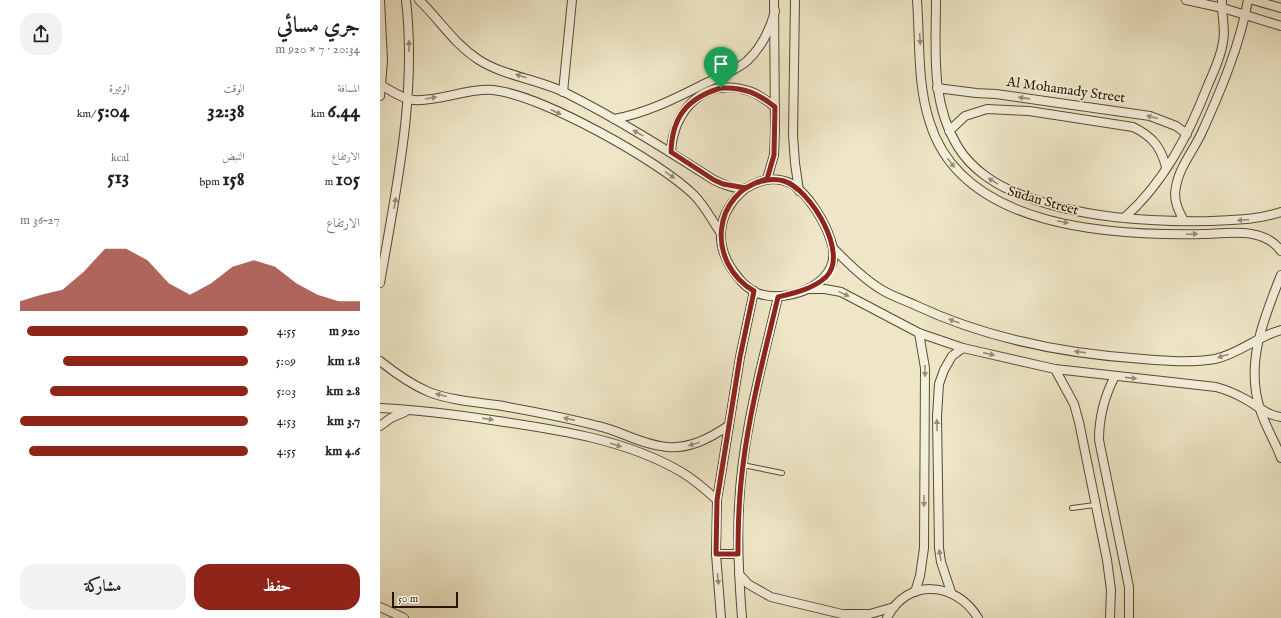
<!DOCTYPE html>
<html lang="ar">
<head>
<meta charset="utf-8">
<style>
	body { margin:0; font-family:"IM FELL English",Amiri,serif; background:#f2f2f2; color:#202124; direction:rtl; height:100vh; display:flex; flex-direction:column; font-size:15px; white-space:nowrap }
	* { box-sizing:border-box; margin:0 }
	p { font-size:13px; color:#757577 }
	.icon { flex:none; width:22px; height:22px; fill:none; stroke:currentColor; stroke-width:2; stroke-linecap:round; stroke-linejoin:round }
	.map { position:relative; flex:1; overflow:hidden; direction:ltr }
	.details { display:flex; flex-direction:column; background:#fff; width:380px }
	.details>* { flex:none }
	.scale { position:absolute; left:12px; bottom:10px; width:66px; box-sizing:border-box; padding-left:4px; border:2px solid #261602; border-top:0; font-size:11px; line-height:14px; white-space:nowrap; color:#261602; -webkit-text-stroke:3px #f4efda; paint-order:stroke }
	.pin { position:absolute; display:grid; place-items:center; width:34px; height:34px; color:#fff; margin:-41px -17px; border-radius:50% 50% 50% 0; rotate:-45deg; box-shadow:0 0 4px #0007 }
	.pin .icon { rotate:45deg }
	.round { display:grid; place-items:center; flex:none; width:42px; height:42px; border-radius:16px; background:#f2f2f2 }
	.head { display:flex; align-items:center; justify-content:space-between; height:68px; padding:0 20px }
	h1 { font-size:22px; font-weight:800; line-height:30px }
	.metrics { display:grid; grid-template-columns:repeat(3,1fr); gap:6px; height:68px; padding:4px 20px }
	.metrics div { display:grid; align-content:center }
	.metrics b { font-size:20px; font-weight:800 }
	.metrics small { font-size:11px; font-weight:400 }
	.metrics p { font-size:11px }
	.chart { height:112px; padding:8px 20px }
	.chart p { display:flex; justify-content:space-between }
	.chart svg { width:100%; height:72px; margin-top:4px; fill:#8f2418; opacity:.7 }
	.button { display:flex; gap:8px; margin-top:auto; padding:8px 20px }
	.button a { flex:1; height:46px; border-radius:16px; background:#8f2418; color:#fff; font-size:16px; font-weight:800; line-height:46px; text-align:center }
	.button a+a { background:#f2f2f2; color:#202124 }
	ul { padding:0 20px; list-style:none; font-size:13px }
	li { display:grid; grid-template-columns:64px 48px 1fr; align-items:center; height:30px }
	li i { height:10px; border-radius:5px; background:#8f2418 }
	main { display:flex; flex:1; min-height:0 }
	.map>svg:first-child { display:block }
</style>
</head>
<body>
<main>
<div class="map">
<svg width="901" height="618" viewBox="0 0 901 618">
	<rect width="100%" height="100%" fill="#eee6c6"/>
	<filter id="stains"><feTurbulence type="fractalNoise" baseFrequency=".005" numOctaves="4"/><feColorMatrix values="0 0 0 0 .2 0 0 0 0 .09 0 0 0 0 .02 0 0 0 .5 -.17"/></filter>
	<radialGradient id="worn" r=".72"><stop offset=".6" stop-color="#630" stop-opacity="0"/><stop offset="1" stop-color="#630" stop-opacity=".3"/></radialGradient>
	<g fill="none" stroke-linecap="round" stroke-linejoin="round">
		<g stroke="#584a33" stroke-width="6">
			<g id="service">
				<polyline points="363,465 402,473"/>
				<polyline points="692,508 715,505"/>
			</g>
		</g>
		<g stroke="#584a33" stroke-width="10">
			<g id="minor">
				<path d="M39 0C60 20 74 44 99 60 124 76 157 79 184 92 236 118 285 149 334 180 342 184 356 190 366 188 368 188 371 185 374 184 386 178 400 178 412 184 429 195 445 222 451 241 466 282 409 305 377 293 369 289 362 283 357 276 332 245 337 212 366 188"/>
				<polyline points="415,0 413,135 415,163 419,191"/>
				<path d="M537 0C540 40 537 85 550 123 583 229 733 236 825 234 850 233 884 227 901 251"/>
				<path d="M556 0C556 50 550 102 578 147 592 170 617 186 642 195 700 218 767 222 829 221 854 220 877 220 901 212"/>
				<polyline points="806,0 843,8 901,26"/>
				<polyline points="873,0 901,8"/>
				<path d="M1 85C11 91 23 99 34 100 59 102 86 88 113 90 161 95 278 160 314 195 324 205 332 220 340 232"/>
				<polyline points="557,88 596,93 616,94 770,116 796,126 807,134"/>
				<polyline points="183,92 192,0"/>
				<polyline points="0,96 3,61 0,0"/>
				<path d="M234 119C267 113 294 99 324 84 339 77 355 71 367 61 382 47 390 30 395 11"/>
				<path d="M569 131 585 116 607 109 649 111 753 127C772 136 781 147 786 167"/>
				<path d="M291 152C293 110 325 76 369 91 379 94 387 101 395 107"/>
				<polyline points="387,179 394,155 395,130 394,0"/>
				<path d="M744 218C784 183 809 134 828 85 834 71 841 57 843 42 846 28 841 14 842 0"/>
				<path d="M804 221C798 210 793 199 796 187 799 167 814 150 822 132 841 90 860 45 868 0"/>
				<path d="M454 249C469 264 484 279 502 290 512 296 524 300 535 305 605 338 685 354 763 359 787 361 811 363 835 359 859 354 878 336 901 330"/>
				<path d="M901 275C884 318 865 363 880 409 885 426 895 441 901 458"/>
				<path d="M0 283C16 189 37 96 26 0"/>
				<path d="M428 289H445L461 292 539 333 583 348 675 369 836 387C847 390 856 394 865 399 878 406 886 415 901 417"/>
				<path d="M0 361C15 373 30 384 49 392 69 400 95 402 117 405 151 411 184 417 218 426 241 431 262 445 287 447 310 449 330 438 348 426"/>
				<polyline points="675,369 694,404 699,422 727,560 731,590 730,618"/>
				<path d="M735 376C724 397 719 416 719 440L749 587V618"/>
				<path d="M0 408C39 410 79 415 118 421 180 430 248 440 303 473 316 481 326 490 337 500"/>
				<polyline points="0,426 11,418 25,412"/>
				<polyline points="336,554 358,554"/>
				<polyline points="359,574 368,584 391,597 462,614 490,614 514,607"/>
				<polyline points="535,592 540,576 544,548 545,368 539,333"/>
				<polyline points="571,592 561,562 559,548 557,416 559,384 564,370 572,356 583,348"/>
				<polyline points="0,607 24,618"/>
				<polyline points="341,618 336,554 337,500 360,357 374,291"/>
				<path d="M362 618C359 580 357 543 359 506 362 435 382 365 398 297"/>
				<path d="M507 618C527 577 577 582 598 618"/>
			</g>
		</g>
		<use href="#service" stroke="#f4efda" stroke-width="4"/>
		<use href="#minor" stroke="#f4efda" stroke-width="8"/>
	</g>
	<defs><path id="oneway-solid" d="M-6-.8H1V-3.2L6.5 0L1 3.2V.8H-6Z"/></defs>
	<g fill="#978d79">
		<use href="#oneway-solid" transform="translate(540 39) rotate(87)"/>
		<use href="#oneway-solid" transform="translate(29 46) rotate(-91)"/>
		<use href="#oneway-solid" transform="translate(141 76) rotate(-162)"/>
		<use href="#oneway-solid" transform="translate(51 98) rotate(-10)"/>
		<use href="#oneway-solid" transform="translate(644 98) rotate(-172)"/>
		<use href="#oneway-solid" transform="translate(176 112) rotate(25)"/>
		<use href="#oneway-solid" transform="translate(772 117) rotate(-166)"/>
		<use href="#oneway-solid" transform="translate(258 133) rotate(-151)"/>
		<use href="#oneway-solid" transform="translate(571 163) rotate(52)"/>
		<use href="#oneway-solid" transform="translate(290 175) rotate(34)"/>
		<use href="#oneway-solid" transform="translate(613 181) rotate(-149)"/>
		<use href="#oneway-solid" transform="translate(15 203) rotate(-80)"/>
		<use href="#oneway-solid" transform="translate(863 220) rotate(176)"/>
		<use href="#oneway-solid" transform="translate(683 222) rotate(11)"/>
		<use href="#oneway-solid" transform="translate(812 234) rotate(-2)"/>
		<use href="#oneway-solid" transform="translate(464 294) rotate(26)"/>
		<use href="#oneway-solid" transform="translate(574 321) rotate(-160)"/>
		<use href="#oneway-solid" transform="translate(700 352) rotate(-173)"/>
		<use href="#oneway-solid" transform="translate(609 354) rotate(13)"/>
		<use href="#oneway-solid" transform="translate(843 356) rotate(163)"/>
		<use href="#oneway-solid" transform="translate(545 371) rotate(89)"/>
		<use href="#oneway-solid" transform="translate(751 378) rotate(6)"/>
		<use href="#oneway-solid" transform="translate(61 395) rotate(-166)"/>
		<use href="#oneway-solid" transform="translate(108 419) rotate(8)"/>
		<use href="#oneway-solid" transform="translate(189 419) rotate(-167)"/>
		<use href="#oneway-solid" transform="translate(557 425) rotate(-91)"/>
		<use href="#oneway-solid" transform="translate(314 444) rotate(163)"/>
		<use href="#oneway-solid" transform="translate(236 445) rotate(18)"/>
		<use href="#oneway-solid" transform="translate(544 501) rotate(90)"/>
		<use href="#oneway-solid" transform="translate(560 555) rotate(-99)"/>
		<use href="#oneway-solid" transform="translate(338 579) rotate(85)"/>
	</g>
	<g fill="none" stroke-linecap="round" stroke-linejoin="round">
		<g stroke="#fff" stroke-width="8">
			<path id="route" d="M341 88C363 87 378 93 395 107L394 155 387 179C331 192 326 263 374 291L360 357 337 500 336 554H358C358 524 359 494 363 465 370 408 385 352 398 297 414 293 433 289 446 277 470 254 430 189 404 181 391 177 378 181 366 188L343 184 334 180 291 152C292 117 307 98 341 88"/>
		</g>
		<use href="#route" stroke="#8f2418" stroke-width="5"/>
	</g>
	<g text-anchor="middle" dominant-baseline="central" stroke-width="3.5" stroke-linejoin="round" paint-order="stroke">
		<g font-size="14" fill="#261602" stroke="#f4efda">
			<text transform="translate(686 90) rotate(8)">Al Mohamady Street</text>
			<text transform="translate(663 201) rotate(16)">Sudan Street</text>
		</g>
	</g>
	<rect width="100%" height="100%" filter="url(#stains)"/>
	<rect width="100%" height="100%" fill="url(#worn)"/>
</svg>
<div class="scale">50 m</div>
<div class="pin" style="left:341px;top:88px;background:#1e9e55"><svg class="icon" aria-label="arrive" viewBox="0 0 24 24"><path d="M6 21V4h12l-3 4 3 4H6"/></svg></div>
</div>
<section class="details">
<div class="head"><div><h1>جري مسائي</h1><p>20:34 · 7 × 920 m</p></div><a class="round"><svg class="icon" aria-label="share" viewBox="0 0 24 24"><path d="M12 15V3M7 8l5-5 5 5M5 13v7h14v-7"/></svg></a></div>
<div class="metrics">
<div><p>المسافة</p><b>6.44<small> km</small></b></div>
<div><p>الوقت</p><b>32:38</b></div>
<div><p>الوتيرة</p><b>5:04<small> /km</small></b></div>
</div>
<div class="metrics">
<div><p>الارتفاع</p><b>105<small> m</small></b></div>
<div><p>النبض</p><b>158<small> bpm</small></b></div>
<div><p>kcal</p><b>513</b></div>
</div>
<div class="chart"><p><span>الارتفاع</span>27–36 m</p>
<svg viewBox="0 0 160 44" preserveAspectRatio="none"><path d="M0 44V38L10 34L20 31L30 20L40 6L50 6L60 13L70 27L80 34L90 27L100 17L110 13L120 17L130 27L140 34L150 38L160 38V44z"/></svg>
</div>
<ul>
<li><b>920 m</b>4:55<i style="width:97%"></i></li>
<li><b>1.8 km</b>5:09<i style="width:81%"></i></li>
<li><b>2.8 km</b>5:03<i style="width:87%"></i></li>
<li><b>3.7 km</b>4:53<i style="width:100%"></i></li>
<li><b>4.6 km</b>4:55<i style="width:96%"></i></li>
</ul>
<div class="button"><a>حفظ</a><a>مشاركة</a></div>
</section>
</main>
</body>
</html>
